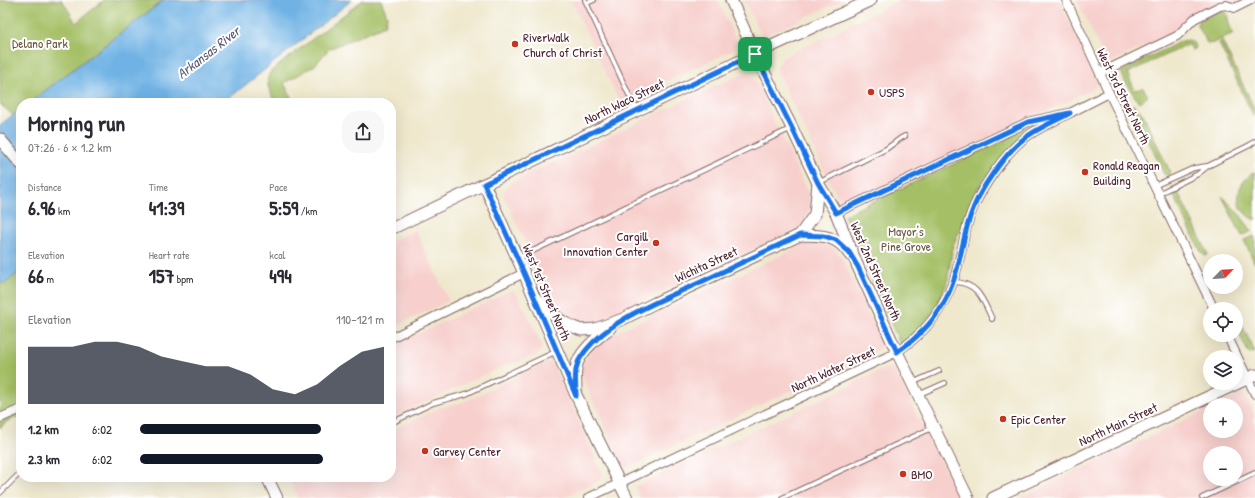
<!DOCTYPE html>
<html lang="en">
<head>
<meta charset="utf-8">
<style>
	body { margin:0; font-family:"Patrick Hand",sans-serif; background:#f7f7f7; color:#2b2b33; height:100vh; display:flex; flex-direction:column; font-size:15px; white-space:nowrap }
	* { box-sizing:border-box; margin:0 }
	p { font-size:13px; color:#7c7c81 }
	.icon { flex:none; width:22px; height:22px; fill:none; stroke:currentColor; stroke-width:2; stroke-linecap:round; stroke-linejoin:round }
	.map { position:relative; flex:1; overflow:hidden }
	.drawer { position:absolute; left:16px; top:98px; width:380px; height:384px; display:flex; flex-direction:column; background:#fff; border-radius:16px; box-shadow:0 4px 16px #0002 }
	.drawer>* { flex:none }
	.needle { width:26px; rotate:65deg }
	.controls { position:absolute; left:1203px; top:254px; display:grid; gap:8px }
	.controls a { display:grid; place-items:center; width:40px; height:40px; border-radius:50%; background:#fff; box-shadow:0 4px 16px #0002; font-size:20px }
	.pin { position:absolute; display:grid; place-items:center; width:34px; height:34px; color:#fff; margin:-17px; border-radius:8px; box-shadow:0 2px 6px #0006 }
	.round { display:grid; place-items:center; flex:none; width:42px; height:42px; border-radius:16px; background:#f7f7f7 }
	.summary { display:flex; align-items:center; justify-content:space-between; height:68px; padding:0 12px }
	h1 { font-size:22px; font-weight:800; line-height:30px }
	.metrics { display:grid; grid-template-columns:repeat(3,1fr); gap:6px; height:68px; padding:4px 12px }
	.metrics div { display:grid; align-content:center }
	.metrics b { font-size:20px; font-weight:800 }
	.metrics small { font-size:11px; font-weight:400 }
	.metrics p { font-size:11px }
	.chart { height:112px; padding:8px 12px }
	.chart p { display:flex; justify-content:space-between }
	.chart svg { width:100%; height:72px; margin-top:4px; fill:#111827; opacity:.7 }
	ul { padding:0 12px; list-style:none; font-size:13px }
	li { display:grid; grid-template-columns:64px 48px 1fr; align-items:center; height:30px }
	li i { height:10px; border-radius:5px; background:#111827 }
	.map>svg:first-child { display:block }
</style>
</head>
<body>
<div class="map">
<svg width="1255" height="498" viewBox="0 0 1255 498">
	<rect width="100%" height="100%" fill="#fff"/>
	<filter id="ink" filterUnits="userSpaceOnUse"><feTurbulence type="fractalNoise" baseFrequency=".025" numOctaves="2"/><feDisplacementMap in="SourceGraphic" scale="8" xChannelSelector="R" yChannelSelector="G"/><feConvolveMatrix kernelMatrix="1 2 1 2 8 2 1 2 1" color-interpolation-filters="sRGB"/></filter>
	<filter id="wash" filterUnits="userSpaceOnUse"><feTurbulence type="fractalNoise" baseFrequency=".012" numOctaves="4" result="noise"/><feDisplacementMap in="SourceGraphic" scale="16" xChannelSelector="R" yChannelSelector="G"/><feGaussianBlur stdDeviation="0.9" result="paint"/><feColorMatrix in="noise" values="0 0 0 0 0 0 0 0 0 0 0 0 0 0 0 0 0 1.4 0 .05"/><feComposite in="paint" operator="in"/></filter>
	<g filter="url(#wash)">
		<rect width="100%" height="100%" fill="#efe8cd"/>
		<g fill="#f7d0cd" fill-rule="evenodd">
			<polygon points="571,0 718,0 734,36 736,42 734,49 729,52 620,103"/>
			<polygon points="744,0 843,0 765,36 761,34 758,29"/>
			<polygon points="900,0 1059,0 1097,80 1096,86 1093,89 846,205 839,201 779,75 777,68 779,64 782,59 786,56"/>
			<polygon points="1077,0 1241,0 1114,61 1109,62 1105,59"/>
			<polygon points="745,73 750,74 754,78 809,195 810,208 806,219 799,228 793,231 606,317 596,321 585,322 567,316 559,309 553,300 504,197 504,192 506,187 510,183 724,82"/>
			<polygon points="415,230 449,301 391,328 391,241"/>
			<polygon points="812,242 819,243 835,249 842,258 881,341 882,345 880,347 874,352 629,467 626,468 623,466 583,379 581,373 582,365 588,355 598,344 609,336 805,244"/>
			<polygon points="512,290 517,294 542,345 542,348 540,352 536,355 501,367 391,418 391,346"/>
			<polygon points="547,362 551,363 553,366 603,475 601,479 598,481 562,498 298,498 291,483 291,480 294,477 391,477 391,431 439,408 465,401"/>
			<polygon points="889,367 893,368 897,373 929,441 950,478 959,498 640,498 635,488 636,486"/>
			<path d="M1242 394 1246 397 1255 416V498H1020L1210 408V431H1236V405H1217ZM1210 453H1236V479H1210Z"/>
		</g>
		<g fill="#a4bf65" stroke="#776f48">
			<polygon points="0,0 62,0 76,23 104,0 164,0 29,103 21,103 21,109 13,115 0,104"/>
			<path d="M363 0H381L387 16 385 25 329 49 314 66 284 83 294 103H275C271 91 263 83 271 71Z"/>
			<polygon points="1219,11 1222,11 1227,13 1229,24 1233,33 1214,43 1207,44 1204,36 1199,30 1197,24 1200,20"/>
			<path d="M1189 40C1193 42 1195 44 1196 48L1194 50H1192L1189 44 1127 73 1135 90 1143 88 1148 96 1146 98 1139 102 1126 84 1121 71 1182 41Z"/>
			<polygon points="1222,41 1255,110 1254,117 1219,43"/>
			<polygon points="1133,104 1143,114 1169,170 1170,175 1164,174 1163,172 1132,106"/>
			<polygon points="1035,121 980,184 953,246 947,283 934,311 917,331 900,344 844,215 1005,140"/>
			<path d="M1255 172V220C1232 210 1234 183 1255 172Z"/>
			<polygon points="1176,188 1207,252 1208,255 1205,256 1201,252 1173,194 1174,190"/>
			<polygon points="1222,196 1240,215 1252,231 1242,236"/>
			<polygon points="1254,236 1255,238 1255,264 1244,240"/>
			<polygon points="21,271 21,415 6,422 0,428 0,283 2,282 4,284"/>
			<polygon points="1236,313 1255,352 1249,354 1236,327"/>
		</g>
		<g fill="#6fb2e4" stroke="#5c6888">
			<polygon points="164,0 352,0 223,103 29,103"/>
			<polygon points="21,109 21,271 4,284 2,282 0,283 0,125"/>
		</g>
	</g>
	<g filter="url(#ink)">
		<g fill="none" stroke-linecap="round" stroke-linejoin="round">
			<g stroke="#846564" stroke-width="6">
				<g id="lane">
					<polyline points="585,0 636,110"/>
					<polyline points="587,3 594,0"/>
					<polyline points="820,182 886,149 901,138 905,136"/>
					<polyline points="1154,186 1194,168 1207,166"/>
					<polyline points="1158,194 1198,174 1208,166 1250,145 1255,141"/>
					<polyline points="518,258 792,128"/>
					<path d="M953 282C978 282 983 300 992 319"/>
					<polyline points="912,383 939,371"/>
					<polyline points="920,394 945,383"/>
					<polyline points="391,423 433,403 466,394 555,352"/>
					<polyline points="269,481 277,477"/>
					<polyline points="0,493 21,472"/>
					<polyline points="782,498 932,428"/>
					<polyline points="1202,498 1255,473"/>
				</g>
			</g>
			<g stroke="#846564" stroke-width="10">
				<g id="street">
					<polyline points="1066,0 1109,93 1214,309"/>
					<polyline points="1100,73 1177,36 1194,19 1220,6 1226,5 1235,8 1251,0"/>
					<polyline points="836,213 1028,122 1070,113 1109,93"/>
					<polyline points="1227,335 1255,394"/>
					<polyline points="391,338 524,273"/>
					<polyline points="0,418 21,409"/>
					<path d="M588 498 897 352C903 347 910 343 916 337 932 323 945 303 953 282 962 257 963 230 974 206 984 185 1003 157 1020 142 1034 129 1054 122 1070 113"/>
				</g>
			</g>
			<g stroke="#846564" stroke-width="13">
				<g id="secondary">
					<polyline points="731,0 755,54 792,128 818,183 836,213 858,267 897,352 968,498"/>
					<polyline points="0,139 21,164"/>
					<polyline points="484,184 524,273 576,395 627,498"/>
					<polyline points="391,229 742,60 871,0"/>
					<polyline points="800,235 815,214 818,183"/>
					<path d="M535 298 560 320 571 326 581 330 595 329 623 319 655 303 800 235C821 235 838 235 850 255"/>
					<path d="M576 389C576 383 575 376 576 369 577 353 598 337 610 328"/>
					<polyline points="267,477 277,498"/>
					<polyline points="993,498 1255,375"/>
				</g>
			</g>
			<use href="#lane" stroke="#fff" stroke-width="4"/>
			<use href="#street" stroke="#fff" stroke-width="8"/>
			<use href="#secondary" stroke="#fff" stroke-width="11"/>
		</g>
	</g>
	<g fill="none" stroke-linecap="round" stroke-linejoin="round" filter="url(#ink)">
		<g stroke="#fff" stroke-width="8">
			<path id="route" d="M755 54 792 128 818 183 836 213 1028 122 1070 113C1054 122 1034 129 1020 142 1003 157 981 188 973 209 963 232 962 258 953 282 946 303 932 323 916 337 910 343 903 347 897 352L858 267 849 252 836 240 824 236 800 235C767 251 734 266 701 282 662 300 604 321 581 357 573 368 576 383 576 396L524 273 484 184Z"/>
		</g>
		<use href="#route" stroke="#1a73e8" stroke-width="5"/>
	</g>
	<g fill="#c8321e" stroke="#fff" stroke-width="1.5">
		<circle cx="515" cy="44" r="4"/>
		<circle cx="871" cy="92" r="4"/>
		<circle cx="1085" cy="172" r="4"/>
		<circle cx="656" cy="243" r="4"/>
		<circle cx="1003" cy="419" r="4"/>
		<circle cx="425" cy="451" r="4"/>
		<circle cx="903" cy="474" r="4"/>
	</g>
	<g text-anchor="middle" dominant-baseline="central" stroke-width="4" stroke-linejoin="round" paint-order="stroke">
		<g font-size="13" fill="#4a1f2b" stroke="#fff" text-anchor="start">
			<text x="523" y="37">RiverWalk<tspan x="523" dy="15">Church of Christ</tspan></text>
			<text x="879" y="92">USPS</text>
			<text x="1093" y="165">Ronald Reagan<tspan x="1093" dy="15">Building</tspan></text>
			<text x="648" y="236" text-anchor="end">Cargill<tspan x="648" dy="15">Innovation Center</tspan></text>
			<text x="1011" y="419">Epic Center</text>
			<text x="433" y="451">Garvey Center</text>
			<text x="911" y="474">BMO</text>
		</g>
		<g font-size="13" fill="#6a573f" stroke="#fff">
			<text x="40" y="43">Delano Park</text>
			<text x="906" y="231">Mayor's<tspan x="906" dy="15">Pine Grove</tspan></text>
		</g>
		<g font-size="13" fill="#4a1f2b" stroke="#fff">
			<text transform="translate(1124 96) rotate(64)">West 3rd Street North</text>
			<text transform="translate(624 101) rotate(-26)">North Waco Street</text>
			<text transform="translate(706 264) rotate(-25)">Wichita Street</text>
			<text transform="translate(876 271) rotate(66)">West 2nd Street North</text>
			<text transform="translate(547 292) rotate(67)">West 1st Street North</text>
			<text transform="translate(833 369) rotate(-25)">North Water Street</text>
			<text transform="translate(1118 424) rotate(-25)">North Main Street</text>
		</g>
		<g font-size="14" font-style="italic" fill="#595a75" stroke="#fff">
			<text transform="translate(208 52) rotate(-38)">Arkansas River</text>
		</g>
	</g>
</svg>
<div class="controls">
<a><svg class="needle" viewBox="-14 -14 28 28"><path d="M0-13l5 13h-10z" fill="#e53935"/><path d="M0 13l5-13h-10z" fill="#7c7c81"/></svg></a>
<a><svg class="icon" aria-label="locate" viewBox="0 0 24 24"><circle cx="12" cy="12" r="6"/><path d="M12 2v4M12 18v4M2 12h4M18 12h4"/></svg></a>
<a><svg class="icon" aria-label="layers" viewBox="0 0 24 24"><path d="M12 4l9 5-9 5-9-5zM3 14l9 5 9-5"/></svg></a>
<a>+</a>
<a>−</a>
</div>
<div class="pin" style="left:755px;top:54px;background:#1e9e55"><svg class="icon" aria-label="arrive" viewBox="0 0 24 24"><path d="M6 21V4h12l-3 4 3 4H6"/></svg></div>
<section class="drawer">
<div class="summary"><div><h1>Morning run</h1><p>07:26 · 6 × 1.2 km</p></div><a class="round"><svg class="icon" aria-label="share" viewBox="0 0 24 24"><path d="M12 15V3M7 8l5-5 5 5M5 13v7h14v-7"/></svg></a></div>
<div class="metrics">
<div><p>Distance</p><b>6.96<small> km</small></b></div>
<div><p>Time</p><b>41:39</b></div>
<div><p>Pace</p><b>5:59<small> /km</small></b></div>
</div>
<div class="metrics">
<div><p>Elevation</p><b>66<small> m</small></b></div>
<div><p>Heart rate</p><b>157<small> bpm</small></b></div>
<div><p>kcal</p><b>494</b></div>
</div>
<div class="chart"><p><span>Elevation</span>110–121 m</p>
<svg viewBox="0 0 160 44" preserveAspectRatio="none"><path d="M0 44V9L10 9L20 9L30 6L40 6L50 9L60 15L70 18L80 21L90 21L100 26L110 35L120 38L130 32L140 21L150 12L160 9V44z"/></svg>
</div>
<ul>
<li><b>1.2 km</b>6:02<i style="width:74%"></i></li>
<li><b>2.3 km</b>6:02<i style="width:75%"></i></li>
</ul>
</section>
</div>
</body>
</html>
